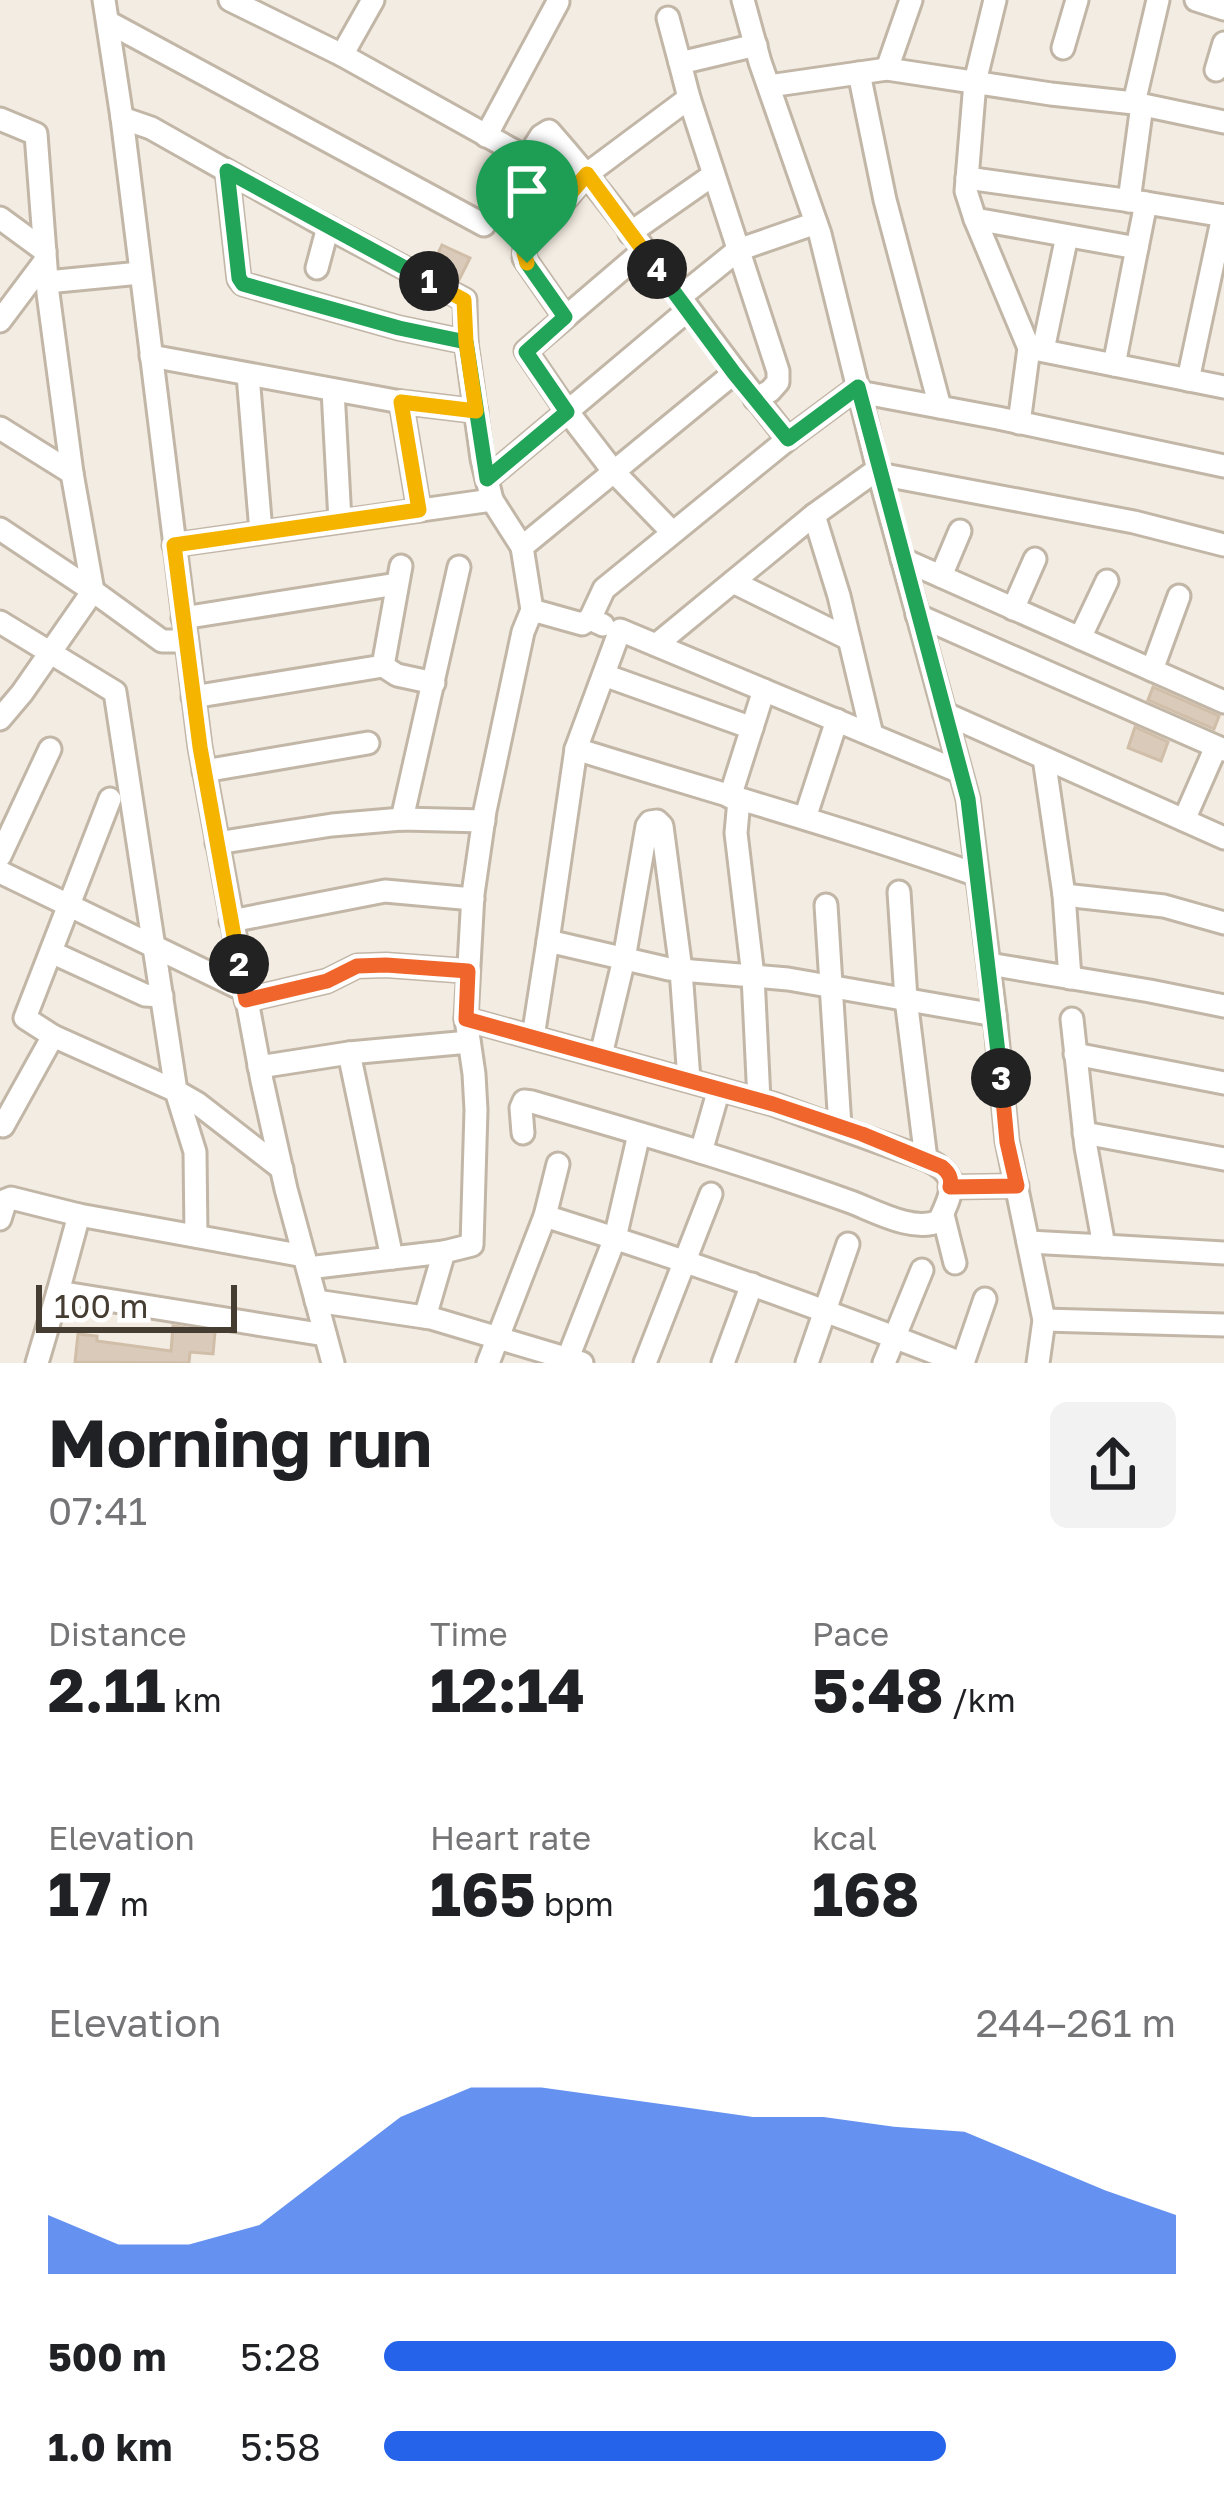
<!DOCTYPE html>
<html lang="en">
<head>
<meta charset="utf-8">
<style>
	body { margin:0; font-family:"Golos Text",sans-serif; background:#f2f2f2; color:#202124; height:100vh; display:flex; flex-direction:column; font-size:45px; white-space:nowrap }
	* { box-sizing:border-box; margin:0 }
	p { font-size:39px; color:#757577 }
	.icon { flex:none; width:66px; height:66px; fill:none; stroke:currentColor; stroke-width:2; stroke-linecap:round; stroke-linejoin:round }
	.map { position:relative; height:1363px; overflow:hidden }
	.details { display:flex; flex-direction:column; background:#fff; flex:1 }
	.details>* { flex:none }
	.scale { position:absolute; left:36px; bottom:30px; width:201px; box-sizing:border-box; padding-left:12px; border:6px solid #453c32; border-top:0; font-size:33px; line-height:42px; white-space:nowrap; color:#453c32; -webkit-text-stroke:9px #fff; paint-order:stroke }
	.pin { position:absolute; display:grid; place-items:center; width:102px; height:102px; color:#fff; margin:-123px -51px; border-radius:50% 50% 50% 0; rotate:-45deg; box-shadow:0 0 12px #0007 }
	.pin .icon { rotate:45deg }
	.km { position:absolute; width:60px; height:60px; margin:-30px; border-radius:50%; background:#222; color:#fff; font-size:33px; line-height:60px; text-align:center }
	.round { display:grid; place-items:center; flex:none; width:126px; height:126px; border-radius:18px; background:#f2f2f2 }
	.summary { display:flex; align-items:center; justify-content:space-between; height:204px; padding:0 48px }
	h1 { font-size:66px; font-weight:700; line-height:90px }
	.metrics { display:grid; grid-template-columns:repeat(3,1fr); gap:18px; height:204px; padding:12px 48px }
	.metrics div { display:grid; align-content:center }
	.metrics b { font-size:60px; font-weight:700 }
	.metrics small { font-size:33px; font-weight:400 }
	.metrics p { font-size:33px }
	.chart { height:336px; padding:24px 48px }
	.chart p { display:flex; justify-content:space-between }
	.chart svg { width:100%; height:216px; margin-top:12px; fill:#2563eb; opacity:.7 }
	ul { padding:0 48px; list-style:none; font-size:39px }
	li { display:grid; grid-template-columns:192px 144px 1fr; align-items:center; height:90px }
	li i { height:30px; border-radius:15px; background:#2563eb }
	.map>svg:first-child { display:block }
</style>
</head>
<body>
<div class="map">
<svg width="1224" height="1363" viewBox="0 0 1224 1363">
	<rect width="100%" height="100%" fill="#f3ece2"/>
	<g fill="#d9caba" stroke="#d1bea9" stroke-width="3">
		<polygon points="442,245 470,258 459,280 432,266"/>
		<polygon points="1153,687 1219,716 1214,729 1148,700"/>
		<polygon points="1135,727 1168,742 1161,761 1128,748"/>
		<polygon points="173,1326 215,1332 213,1354 190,1352 189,1363 75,1362 78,1334 97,1336 97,1341 171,1351"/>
	</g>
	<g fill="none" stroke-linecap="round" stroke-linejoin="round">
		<g stroke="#c2b6a7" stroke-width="27">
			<g id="minor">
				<polyline points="104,0 122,118 200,747 262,1081 286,1189 333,1363"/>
				<path d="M230 0 342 55 527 158 541 136 549 131C635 228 706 338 788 439"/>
				<polyline points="743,0 760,62 820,234 879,474 968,799 995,1015 1007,1141 1044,1320 1038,1363"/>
				<polyline points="995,0 975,82 966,191 975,219 1137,248 1114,365"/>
				<polyline points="1196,0 1224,9"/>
				<polyline points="668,18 680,63"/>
				<polyline points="108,22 484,225"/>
				<polyline points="1063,48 1077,0"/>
				<polyline points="342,55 373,0"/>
				<polyline points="887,69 911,0"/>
				<polyline points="1216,70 1224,43"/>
				<polyline points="859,73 885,200 940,407"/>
				<polyline points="769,86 887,69 1051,94 1134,103 1224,122"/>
				<polyline points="1134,103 1158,0"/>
				<polyline points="122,118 151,128 314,220 465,300 466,342"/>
				<polyline points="0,119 36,134 48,293 72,473 93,591"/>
				<polyline points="486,136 558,2"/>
				<polyline points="227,171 239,279 243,284 399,328 466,342 482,459 492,500 522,547"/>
				<polyline points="967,178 1146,203"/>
				<polyline points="1129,201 1142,105"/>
				<polyline points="0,218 45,251"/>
				<polyline points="975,219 1029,348"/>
				<polyline points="630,233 713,175"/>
				<polyline points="1137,248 1146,203 1224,216"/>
				<polyline points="643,251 526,351 567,411 614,472 672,532"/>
				<polyline points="317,268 328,227"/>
				<polyline points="47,282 140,273"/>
				<polyline points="680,297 738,250 816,223"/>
				<polyline points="565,317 524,258 525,247 587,174 689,98"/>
				<polyline points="0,321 45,261"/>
				<polyline points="1043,350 1067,236"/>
				<polyline points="151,356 401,402"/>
				<polyline points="248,375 261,532"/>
				<polyline points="1188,380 1223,216"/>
				<polyline points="333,390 340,521"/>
				<polyline points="859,392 998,418 1224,466"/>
				<polyline points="755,399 770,391 778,382 778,371 689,98 680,63 756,45"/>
				<polyline points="1019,423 1029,348 1224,387"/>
				<polyline points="0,428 72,473"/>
				<polyline points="879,474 1134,522 1224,545"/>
				<polyline points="487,479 688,310"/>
				<polyline points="419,510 401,402 476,411"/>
				<polyline points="814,515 839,596 872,735"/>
				<polyline points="0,529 93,591"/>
				<polyline points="174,545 492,500"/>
				<polyline points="902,559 1224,702"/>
				<polyline points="941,576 960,531"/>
				<polyline points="733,582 849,639"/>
				<polyline points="1013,609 1035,559"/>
				<polyline points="532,610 522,547 734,373"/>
				<polyline points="917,615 1224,750"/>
				<polyline points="183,618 397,584"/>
				<polyline points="0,622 115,692 176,1091 197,1103 282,1169"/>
				<polyline points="603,625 590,619 604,589 788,439 858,387"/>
				<polyline points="1080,638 1107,581"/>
				<polyline points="656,645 814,515 878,469"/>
				<polyline points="383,666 397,675 434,683"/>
				<polyline points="1152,670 1179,596"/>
				<polyline points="604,675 752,728"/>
				<polyline points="193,697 383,666 401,566"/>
				<polyline points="944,713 1224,838"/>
				<polyline points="0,719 22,693 93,591 162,641 185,641"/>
				<path d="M576 749C710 791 845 828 977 875"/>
				<polyline points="1044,758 1064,895 1070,978"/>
				<polyline points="204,771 368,743"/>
				<polyline points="730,797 764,690"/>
				<polyline points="110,799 25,1018 53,1036 176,1091 195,1152 196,1236"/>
				<polyline points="739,800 736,833 753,976 759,1100"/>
				<polyline points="805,818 837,720"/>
				<polyline points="402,819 459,567"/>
				<polyline points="1184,820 1216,747"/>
				<polyline points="217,843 332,825 402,819 484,821"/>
				<polyline points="0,856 50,749"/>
				<polyline points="0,872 244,990"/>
				<polyline points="1064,895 1164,906 1224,923"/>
				<polyline points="826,905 840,1127"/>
				<polyline points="231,921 385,891 473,899"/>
				<polyline points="548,941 576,749 620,630 960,772"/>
				<polyline points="51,952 145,995 162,996"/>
				<polyline points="989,964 1150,991 1224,1006"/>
				<polyline points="246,1000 327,981 357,966 386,965 468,971"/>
				<polyline points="466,1019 773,1104 926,1159"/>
				<polyline points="533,1037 548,941 669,969 788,979 995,1015"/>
				<polyline points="349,1053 469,1042"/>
				<polyline points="1075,1054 1224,1083"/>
				<polyline points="601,1055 624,959 647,826 650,822 657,821 662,826 681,970 689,1080"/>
				<polyline points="259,1067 349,1053 392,1258 308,1268"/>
				<polyline points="3,1126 53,1036"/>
				<path d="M523 1133 521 1108 524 1101 532 1102C639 1133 746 1164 851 1202 875 1211 914 1233 939 1221 954 1190 960 1175 926 1159L906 999 899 892"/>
				<polyline points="1084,1133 1224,1159"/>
				<polyline points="701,1152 719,1089"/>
				<polyline points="950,1187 1017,1186"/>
				<polyline points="943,1215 955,1263"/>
				<path d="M545 1216C686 1260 824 1309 961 1363"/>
				<polyline points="0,1219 6,1200 11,1198 79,1215"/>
				<polyline points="1028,1242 1104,1246 1086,1147 1072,1019"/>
				<polyline points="1104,1246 1224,1253"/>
				<polyline points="392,1258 444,1252"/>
				<polyline points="58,1292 79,1215 304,1256"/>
				<polyline points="316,1301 431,1318 582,1363"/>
				<polyline points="425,1317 444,1252 472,1245 476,1110 474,1074 466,1019 473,894 485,811 523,632 532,610 582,624 590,619"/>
				<polyline points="1044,1320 1224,1325"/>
				<polyline points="37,1363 58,1292 325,1335"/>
				<polyline points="488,1363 545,1216 558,1164"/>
				<polyline points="566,1363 615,1238 639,1134"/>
				<polyline points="645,1363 711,1194"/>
				<polyline points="723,1363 752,1284"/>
				<polyline points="807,1363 848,1244"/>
				<polyline points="884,1363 922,1270"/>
				<polyline points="963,1363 985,1299"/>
			</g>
		</g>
		<use href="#minor" stroke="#fff" stroke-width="21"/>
	</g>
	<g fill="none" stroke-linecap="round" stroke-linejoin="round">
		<g stroke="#fff" stroke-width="24">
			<polyline id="split-1" points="429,281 227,171 239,278 243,284 399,328 466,342 487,479 567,412 526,352 565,317 527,263"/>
		</g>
		<g stroke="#fff" stroke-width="24">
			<polyline id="split-2" points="239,964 200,747 174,545 419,510 401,402 476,411 466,342 464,300 429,281"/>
		</g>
		<g stroke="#fff" stroke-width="24">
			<path id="split-3" d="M239 964 246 1000 327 981 357 966 386 965 468 971 466 1019 773 1104 862 1134 942 1167C949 1173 952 1178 950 1187L1017 1186 1007 1142 1001 1078"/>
		</g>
		<g stroke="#fff" stroke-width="24">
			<polyline id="split-4" points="657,269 734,373 788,439 858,387 968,799 1001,1078"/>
		</g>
		<g stroke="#fff" stroke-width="24">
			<polyline id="split-5" points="527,263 524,253 529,241 587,174 657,269"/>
		</g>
		<use href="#split-1" stroke="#22a559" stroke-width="15"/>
		<use href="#split-2" stroke="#f5b400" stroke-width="15"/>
		<use href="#split-3" stroke="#f0652b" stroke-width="15"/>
		<use href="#split-4" stroke="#22a559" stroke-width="15"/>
		<use href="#split-5" stroke="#f5b400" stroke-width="15"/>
	</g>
</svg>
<div class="scale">100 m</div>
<div class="pin" style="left:527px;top:263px;background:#1e9e55"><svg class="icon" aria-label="arrive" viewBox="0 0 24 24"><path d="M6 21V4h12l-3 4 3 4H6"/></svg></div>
<b class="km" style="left:429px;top:281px">1</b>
<b class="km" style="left:239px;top:964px">2</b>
<b class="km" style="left:1001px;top:1078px">3</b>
<b class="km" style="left:657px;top:269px">4</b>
</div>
<section class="details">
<div class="summary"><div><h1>Morning run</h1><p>07:41</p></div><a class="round"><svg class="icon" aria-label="share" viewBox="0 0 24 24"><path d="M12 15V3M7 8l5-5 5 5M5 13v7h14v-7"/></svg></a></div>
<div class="metrics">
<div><p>Distance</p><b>2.11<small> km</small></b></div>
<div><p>Time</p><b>12:14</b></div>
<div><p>Pace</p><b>5:48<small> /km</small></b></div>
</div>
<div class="metrics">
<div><p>Elevation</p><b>17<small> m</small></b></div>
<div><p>Heart rate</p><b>165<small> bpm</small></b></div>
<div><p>kcal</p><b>168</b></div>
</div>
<div class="chart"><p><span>Elevation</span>244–261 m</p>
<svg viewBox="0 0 160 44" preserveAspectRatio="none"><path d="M0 44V32L10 38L20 38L30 34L40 23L50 12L60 6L70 6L80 8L90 10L100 12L110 12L120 14L130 15L140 21L150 27L160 32V44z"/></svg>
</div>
<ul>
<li><b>500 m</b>5:28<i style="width:100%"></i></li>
<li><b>1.0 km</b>5:58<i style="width:71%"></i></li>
</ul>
</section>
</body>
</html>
